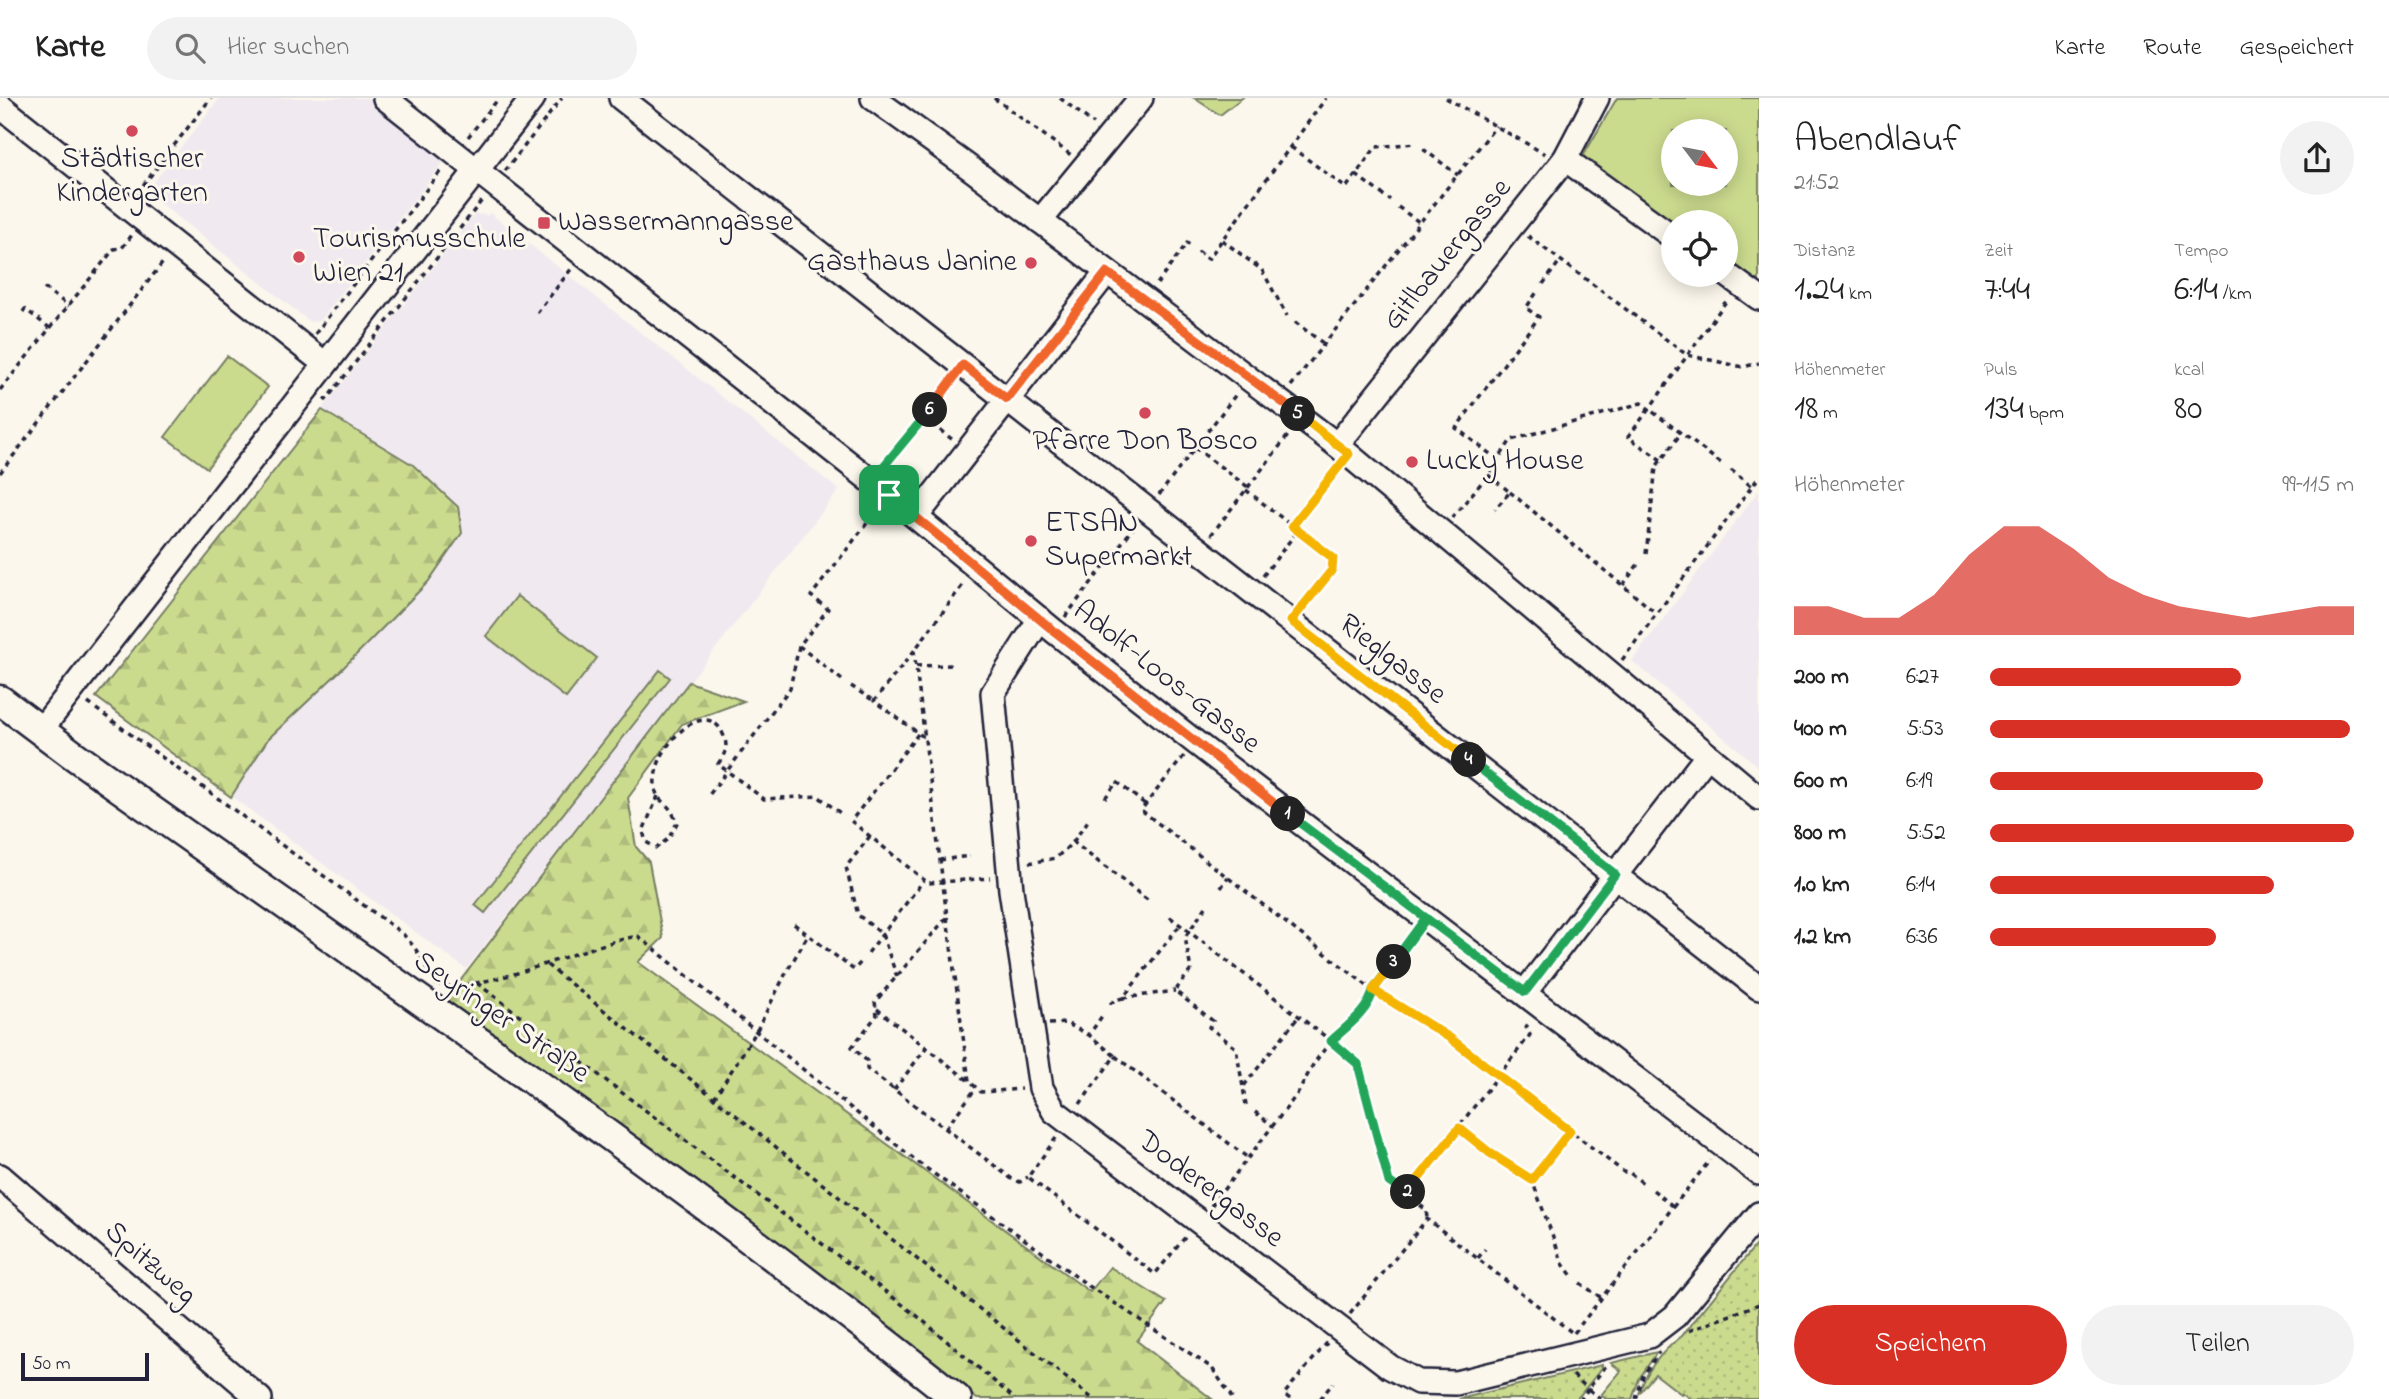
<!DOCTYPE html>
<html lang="de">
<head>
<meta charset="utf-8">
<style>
	body { margin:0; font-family:"Indie Flower",sans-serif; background:#f2f2f2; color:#222; height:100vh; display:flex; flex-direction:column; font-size:26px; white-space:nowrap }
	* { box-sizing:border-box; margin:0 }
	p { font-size:23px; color:#767676 }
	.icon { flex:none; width:38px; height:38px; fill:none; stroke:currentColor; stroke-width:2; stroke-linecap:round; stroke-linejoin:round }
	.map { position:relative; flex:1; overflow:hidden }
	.sheet { display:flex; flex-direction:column; background:#fff; width:630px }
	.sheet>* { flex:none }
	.needle { width:46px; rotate:122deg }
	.fabs { position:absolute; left:1661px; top:21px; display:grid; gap:14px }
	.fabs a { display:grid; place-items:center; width:77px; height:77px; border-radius:50%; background:#fff; box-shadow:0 4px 18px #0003; font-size:35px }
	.scale { position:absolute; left:21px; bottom:18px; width:128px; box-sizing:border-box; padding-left:7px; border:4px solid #22223b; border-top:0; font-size:19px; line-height:24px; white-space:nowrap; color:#22223b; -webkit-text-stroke:5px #fbf7ec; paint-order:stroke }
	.pin { position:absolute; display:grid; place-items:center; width:60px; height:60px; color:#fff; margin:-30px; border-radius:14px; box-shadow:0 4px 10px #0006 }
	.km { position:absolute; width:35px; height:35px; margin:-18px; border-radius:50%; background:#222; color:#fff; font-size:19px; line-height:35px; text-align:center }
	.round { display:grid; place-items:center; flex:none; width:74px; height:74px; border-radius:37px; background:#f2f2f2 }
	.summary { display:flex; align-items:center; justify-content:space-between; height:119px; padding:0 35px }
	h1 { font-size:38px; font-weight:600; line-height:52px }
	.figures { display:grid; grid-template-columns:repeat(3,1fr); gap:10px; height:119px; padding:7px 35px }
	.figures div { display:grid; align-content:center }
	.figures b { font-size:35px; font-weight:600 }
	.figures small { font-size:19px; font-weight:400 }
	.figures p { font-size:19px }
	.chart { height:196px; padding:14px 35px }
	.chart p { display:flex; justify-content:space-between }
	.chart svg { width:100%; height:126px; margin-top:7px; fill:#d93025; opacity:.7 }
	.primary-button { display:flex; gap:14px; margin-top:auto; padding:14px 35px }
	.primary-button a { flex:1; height:80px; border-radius:42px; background:#d93025; color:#fff; font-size:28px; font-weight:600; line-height:80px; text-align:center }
	.primary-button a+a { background:#f2f2f2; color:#222 }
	ul { padding:0 35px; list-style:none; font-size:23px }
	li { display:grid; grid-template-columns:112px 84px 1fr; align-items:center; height:52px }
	li i { height:18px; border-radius:9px; background:#d93025 }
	header { display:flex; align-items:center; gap:42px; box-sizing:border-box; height:98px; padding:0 35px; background:#fff; border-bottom:2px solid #e0e0e0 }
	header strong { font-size:33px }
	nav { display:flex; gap:38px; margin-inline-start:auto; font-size:24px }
	.search { width:490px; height:63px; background:#f2f2f2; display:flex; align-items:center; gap:18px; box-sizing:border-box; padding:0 24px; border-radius:38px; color:#767676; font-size:26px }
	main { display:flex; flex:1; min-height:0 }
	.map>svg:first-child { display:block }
</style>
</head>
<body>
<header>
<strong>Karte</strong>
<div class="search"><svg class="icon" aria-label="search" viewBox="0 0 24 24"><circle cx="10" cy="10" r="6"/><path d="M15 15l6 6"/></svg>Hier suchen</div>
<nav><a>Karte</a><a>Route</a><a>Gespeichert</a></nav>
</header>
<main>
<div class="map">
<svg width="1759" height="1301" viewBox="0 0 1759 1301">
	<defs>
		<pattern id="grass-dots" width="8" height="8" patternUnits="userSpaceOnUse" patternTransform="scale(1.75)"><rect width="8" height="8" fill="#cbdb8e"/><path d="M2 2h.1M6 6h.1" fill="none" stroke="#aebc7b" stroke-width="1.8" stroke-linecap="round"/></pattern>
		<pattern id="forest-firs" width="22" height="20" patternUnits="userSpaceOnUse" patternTransform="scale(1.75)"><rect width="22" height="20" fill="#cbdb8e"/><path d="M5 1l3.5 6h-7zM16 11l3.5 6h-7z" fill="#aebc7b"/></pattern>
	</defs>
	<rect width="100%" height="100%" fill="#fbf7ec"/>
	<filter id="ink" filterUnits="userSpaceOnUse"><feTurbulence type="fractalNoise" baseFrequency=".0143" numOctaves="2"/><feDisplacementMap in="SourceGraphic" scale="14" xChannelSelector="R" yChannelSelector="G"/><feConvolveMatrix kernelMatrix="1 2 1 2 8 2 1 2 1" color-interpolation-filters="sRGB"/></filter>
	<g filter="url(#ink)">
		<g fill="#f0e9f0">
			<polygon points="220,0 374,0 447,57 446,61 320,223 310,224 146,94"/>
			<polygon points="490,115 839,392 466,871 96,599 475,116 488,117"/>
			<polygon points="1759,392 1759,669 1632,563"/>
		</g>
		<g fill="url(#grass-dots)" stroke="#767e64" stroke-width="2">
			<path d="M1759 1143V1301H1691L1682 1294 1681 1296 1655 1276 1639 1296C1646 1272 1662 1253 1682 1238Z"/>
			<polygon points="1657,1254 1639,1281 1632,1301 1606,1301 1601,1297 1621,1273 1611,1265"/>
			<polygon points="1602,1267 1602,1270 1577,1301 1459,1301"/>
		</g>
		<g fill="url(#forest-firs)" stroke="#767e64" stroke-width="2">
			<polygon points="322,312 413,367 458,409 462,435 428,484 342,571 268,641 231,699 96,599"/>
			<polygon points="689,584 744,603 682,626 628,700 636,749 649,764 663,840 638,864 1090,1194 1110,1169 1166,1204 1137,1243 1212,1301 977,1301 791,1156 444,904"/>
		</g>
		<g fill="#cbdb8e" stroke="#767e64" stroke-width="2" fill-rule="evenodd">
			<polygon points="1194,0 1242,0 1220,17"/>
			<path d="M1617 0H1759V184L1726 161V124H1673L1582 60ZM1673 33H1726V86H1673Z"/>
			<polygon points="227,258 268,289 207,370 165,339"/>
			<polygon points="517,498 597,560 566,600 486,538"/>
			<polygon points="660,572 670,580 485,815 475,807"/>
		</g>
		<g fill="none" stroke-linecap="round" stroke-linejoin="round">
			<g stroke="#22223b" stroke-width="28">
				<g id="minor">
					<polyline points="385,0 889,397 1054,533 1195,644 1759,1075"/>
					<polyline points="621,0 1759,890"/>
					<polyline points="873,0 974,73 1337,347 1759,700"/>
					<polyline points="0,8 325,266"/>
					<polyline points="1565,61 1673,139"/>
					<polyline points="1040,123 1141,0"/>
					<polyline points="1726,176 1759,200"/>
					<polyline points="1337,347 1565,61 1597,0"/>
					<polyline points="916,419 1107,174"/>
					<polyline points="1040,521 993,595 1011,792 1041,990 1054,1013 1390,1269 1418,1284 1456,1285 1649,1238 1675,1218 1759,1116"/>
					<polyline points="40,633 533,0"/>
					<polyline points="1525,894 1707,658"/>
					<polyline points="0,1078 260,1301"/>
				</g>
			</g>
			<g stroke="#22223b" stroke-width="33">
				<path id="major" d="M0 602 72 656C369 867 671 1073 957 1301"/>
			</g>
			<g stroke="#22223b" stroke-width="3.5" stroke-dasharray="5 5" stroke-linecap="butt">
				<polyline points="994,0 1071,57"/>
				<polyline points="1060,0 1094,26"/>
				<polyline points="1446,0 1545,56"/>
				<polyline points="468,39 499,0"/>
				<polyline points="1291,49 1346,90 1376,49 1415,45"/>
				<polyline points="1423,51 1458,77"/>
				<polyline points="505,73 562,0"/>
				<polyline points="1356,77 1390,102"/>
				<polyline points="137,95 211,0"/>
				<polyline points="1398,109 1419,124"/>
				<polyline points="1528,138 1687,257 1743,269 1759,265"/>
				<polyline points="1222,142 1262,172 1287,218"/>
				<polyline points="1198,153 1208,161 1326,0"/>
				<polyline points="1157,186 1187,145 1189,147"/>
				<polyline points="1543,186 1560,163"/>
				<polyline points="44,190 69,208"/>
				<polyline points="23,214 25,211 51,231"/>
				<polyline points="537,215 572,170"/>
				<polyline points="1295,224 1324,246"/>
				<polyline points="315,236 443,70"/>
				<polyline points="1291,288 1496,28"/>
				<polyline points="0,292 114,151 122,150 132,137"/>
				<polyline points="324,300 326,302 483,101"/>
				<polyline points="924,320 953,342"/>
				<polyline points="1195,350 1248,389"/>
				<polyline points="1498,362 1456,330 1539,219 1526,210 1537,194"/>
				<polyline points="1661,362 1628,339 1649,311 1722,366"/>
				<polyline points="884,370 952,282"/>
				<polyline points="1731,372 1751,388"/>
				<polyline points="0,375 164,163"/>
				<polyline points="1488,377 1510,394 1495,411"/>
				<polyline points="1246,392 1333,460 1333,472 1301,510"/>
				<polyline points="1510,394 1656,515"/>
				<polyline points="1159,397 1237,295"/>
				<polyline points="1452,420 1488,377 1511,342 1641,305 1649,311 1727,202"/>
				<polyline points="1292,428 1336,371"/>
				<polyline points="1211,437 1290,335"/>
				<polyline points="1646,456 1656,369 1681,335"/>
				<polyline points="1263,478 1298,432"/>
				<polyline points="1623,487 1639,465"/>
				<polyline points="962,488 914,553 947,819 875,904 877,917 852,949 867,963 867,971 1012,1081 1020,1084 1028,1079"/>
				<polyline points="1065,519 1137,425"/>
				<polyline points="799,548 790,590 727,673 764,701 818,698 840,715"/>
				<polyline points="914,553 874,603 925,640"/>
				<polyline points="1622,562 1759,379"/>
				<polyline points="916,568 954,567"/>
				<polyline points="842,582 799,548 828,511 811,498 878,411"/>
				<polyline points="851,588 874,603"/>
				<path d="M88 605 403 836 415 850 436 886C453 891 468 887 485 883 537 873 585 848 638 838L919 1065 1089 1188 1212 1270 1233 1301"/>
				<polyline points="918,636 851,723 928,785 990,780"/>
				<polyline points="1184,658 1141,712 1379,897 1450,940 1625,1075 1630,1075 1644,1086"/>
				<path d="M658 698 643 733 646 744 656 750 668 741 677 725C675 720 673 715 670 711 667 707 661 703 658 699 640 662 704 592 723 636 729 649 725 656 718 666L727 673 709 697"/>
				<polyline points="1105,700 1117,684 1146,707"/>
				<polyline points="870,738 846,769 858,817 882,836 897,879"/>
				<polyline points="1073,744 1090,720"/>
				<polyline points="940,762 970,758"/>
				<polyline points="1029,765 1056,760 1073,744 1150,804"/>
				<polyline points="1221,790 1228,779"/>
				<polyline points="1206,809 1185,839 1191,872 1175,893 1213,923 1209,929 1236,950 1243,989"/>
				<polyline points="947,819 969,983 981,994 1021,991"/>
				<polyline points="1170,819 1331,943 1358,966 1389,1084 1406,1096 1530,937 1526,929 1529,925"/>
				<polyline points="794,826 854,872 861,864"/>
				<polyline points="868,855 924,782"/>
				<polyline points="547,867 1093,1301"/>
				<polyline points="477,885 915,1216 1015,1301"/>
				<polyline points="1123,900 1175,893"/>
				<polyline points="1110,906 1115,902 1123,900 1180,827"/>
				<polyline points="877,911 969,983"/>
				<polyline points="1049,926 1066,925 1089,937"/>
				<polyline points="1115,958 1248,1060"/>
				<polyline points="894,992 926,950"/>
				<polyline points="714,1000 756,934 786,875 808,837"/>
				<polyline points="1080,1006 1115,958 1089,937 1104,915"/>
				<polyline points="1246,1007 1243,989 1299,918"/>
				<polyline points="1255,1014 1273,1028"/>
				<polyline points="946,1030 976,990"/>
				<polyline points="1459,1030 1491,1055 1532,1082"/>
				<polyline points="1570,1033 1532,1082 1563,1166 1572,1178"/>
				<polyline points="1056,1040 1028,1079 1155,1176 1187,1137"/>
				<polyline points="1653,1092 1674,1109"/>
				<polyline points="1406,1096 1412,1101"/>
				<polyline points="1420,1107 1426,1112 1427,1120"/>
				<polyline points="1211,1108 1298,995 1314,965 1331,943 1349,927 1372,900 1373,892 1415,836"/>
				<polyline points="1478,1160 1485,1151"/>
				<polyline points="1580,1185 1603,1201"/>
				<polyline points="1350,1216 1427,1121 1574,1236"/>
				<polyline points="1689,1233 1759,1206"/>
				<polyline points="1574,1235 1710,1062"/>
				<polyline points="1573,1277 1588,1291 1581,1301"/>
				<polyline points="1290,1301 1284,1296 1327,1245"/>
				<polyline points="1320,1301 1333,1285"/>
				<polyline points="1601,1301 1588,1291 1606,1268"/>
				<polyline points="1636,1301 1643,1278 1659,1254"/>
			</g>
			<use href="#minor" stroke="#fbf7ec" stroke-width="23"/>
			<use href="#major" stroke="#fbf7ec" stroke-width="28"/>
		</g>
	</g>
	<g fill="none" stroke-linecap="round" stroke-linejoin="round" filter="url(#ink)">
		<g stroke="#fff" stroke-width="14">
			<polyline id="split-1" points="889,397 1054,533 1288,716"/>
		</g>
		<g stroke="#fff" stroke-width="14">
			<path id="split-2" d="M1288 716 1426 820 1373 892C1370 912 1345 930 1331 943L1358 966 1389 1084 1406 1096 1408 1094"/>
		</g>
		<g stroke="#fff" stroke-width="14">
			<polyline id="split-3" points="1394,864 1373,892 1450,940 1570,1033 1532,1082 1490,1055 1459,1030 1408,1094"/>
		</g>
		<g stroke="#fff" stroke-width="14">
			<polyline id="split-4" points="1394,864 1426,820 1525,894 1615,776 1469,662"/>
		</g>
		<g stroke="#fff" stroke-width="14">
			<polyline id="split-5" points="1298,316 1349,356 1292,428 1333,460 1332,472 1291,523 1469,662"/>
		</g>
		<g stroke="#fff" stroke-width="14">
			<polyline id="split-6" points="930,312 963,267 1007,301 1107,174 1298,316"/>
		</g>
		<g stroke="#fff" stroke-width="14">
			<polyline id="split-7" points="889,397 900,382 883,369 930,312"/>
		</g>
		<use href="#split-1" stroke="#f0652b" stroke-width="9"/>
		<use href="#split-2" stroke="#22a559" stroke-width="9"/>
		<use href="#split-3" stroke="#f5b400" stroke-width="9"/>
		<use href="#split-4" stroke="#22a559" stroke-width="9"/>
		<use href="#split-5" stroke="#f5b400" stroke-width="9"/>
		<use href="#split-6" stroke="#f0652b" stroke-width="9"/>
		<use href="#split-7" stroke="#22a559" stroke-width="9"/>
	</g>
	<g fill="#d1495b" stroke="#fbf7ec" stroke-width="2.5">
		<circle cx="132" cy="33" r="7"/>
		<rect x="537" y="118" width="14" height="14" rx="3.5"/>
		<circle cx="299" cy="159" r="7"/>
		<circle cx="1031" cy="165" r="7"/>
		<circle cx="1145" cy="315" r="7"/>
		<circle cx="1412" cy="364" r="7"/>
		<circle cx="1031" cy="443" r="7"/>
	</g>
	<g text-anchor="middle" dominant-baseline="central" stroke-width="6" stroke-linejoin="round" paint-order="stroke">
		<g font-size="30" fill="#22223b" stroke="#fbf7ec" text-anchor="start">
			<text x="132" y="62" text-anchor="middle">Städtischer<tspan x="132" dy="34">Kindergarten</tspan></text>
			<text x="558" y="125">Wassermanngasse</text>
			<text x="313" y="142">Tourismusschule<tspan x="313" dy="34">Wien 21</tspan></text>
			<text x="1017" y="165" text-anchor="end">Gasthaus Janine</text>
			<text x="1145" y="344" text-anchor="middle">Pfarre Don Bosco</text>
			<text x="1426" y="364">Lucky House</text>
			<text x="1045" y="426">ETSAN<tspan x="1045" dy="34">Supermarkt</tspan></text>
		</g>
		<g font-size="30" fill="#22223b" stroke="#fbf7ec">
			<text transform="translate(1448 157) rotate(-51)">Gitlbauergasse</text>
			<text transform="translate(1392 562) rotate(38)">Rieglgasse</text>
			<text transform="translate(1166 580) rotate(38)">Adolf-Loos-Gasse</text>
			<text transform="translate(501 920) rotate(35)">Seyringer Straße</text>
			<text transform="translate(1210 1092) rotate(37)">Doderergasse</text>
			<text transform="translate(150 1166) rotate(41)">Spitzweg</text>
		</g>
	</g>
</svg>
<div class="fabs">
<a><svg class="needle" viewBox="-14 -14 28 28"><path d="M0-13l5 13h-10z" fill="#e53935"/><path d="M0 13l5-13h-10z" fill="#767676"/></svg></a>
<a><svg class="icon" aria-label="locate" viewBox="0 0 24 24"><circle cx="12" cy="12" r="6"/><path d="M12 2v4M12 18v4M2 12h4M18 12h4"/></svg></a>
</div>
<div class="scale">50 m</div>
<div class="pin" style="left:889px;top:397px;background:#1e9e55"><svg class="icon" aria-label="arrive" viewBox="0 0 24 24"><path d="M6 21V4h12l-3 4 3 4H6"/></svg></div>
<b class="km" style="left:1288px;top:716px">1</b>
<b class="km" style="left:1408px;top:1094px">2</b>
<b class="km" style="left:1394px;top:864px">3</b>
<b class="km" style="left:1469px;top:662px">4</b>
<b class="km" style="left:1298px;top:316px">5</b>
<b class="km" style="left:930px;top:312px">6</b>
</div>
<section class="sheet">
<div class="summary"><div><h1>Abendlauf</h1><p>21:52</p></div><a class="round"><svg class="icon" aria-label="share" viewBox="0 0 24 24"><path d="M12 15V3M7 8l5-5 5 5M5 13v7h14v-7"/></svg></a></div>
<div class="figures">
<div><p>Distanz</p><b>1.24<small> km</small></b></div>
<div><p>Zeit</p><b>7:44</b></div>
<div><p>Tempo</p><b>6:14<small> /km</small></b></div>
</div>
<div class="figures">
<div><p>Höhenmeter</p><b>18<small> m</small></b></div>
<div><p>Puls</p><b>134<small> bpm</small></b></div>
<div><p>kcal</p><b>80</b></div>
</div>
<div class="chart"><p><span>Höhenmeter</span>99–115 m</p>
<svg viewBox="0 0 160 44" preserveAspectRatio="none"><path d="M0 44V34L10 34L20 38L30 38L40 30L50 16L60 6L70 6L80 14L90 24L100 30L110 34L120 36L130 38L140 36L150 34L160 34V44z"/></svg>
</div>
<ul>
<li><b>200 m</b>6:27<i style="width:69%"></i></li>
<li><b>400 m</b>5:53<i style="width:99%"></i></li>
<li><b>600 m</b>6:19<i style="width:75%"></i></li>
<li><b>800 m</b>5:52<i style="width:100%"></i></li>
<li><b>1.0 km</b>6:14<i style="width:78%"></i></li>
<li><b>1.2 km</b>6:36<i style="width:62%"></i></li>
</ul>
<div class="primary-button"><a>Speichern</a><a>Teilen</a></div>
</section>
</main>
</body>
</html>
